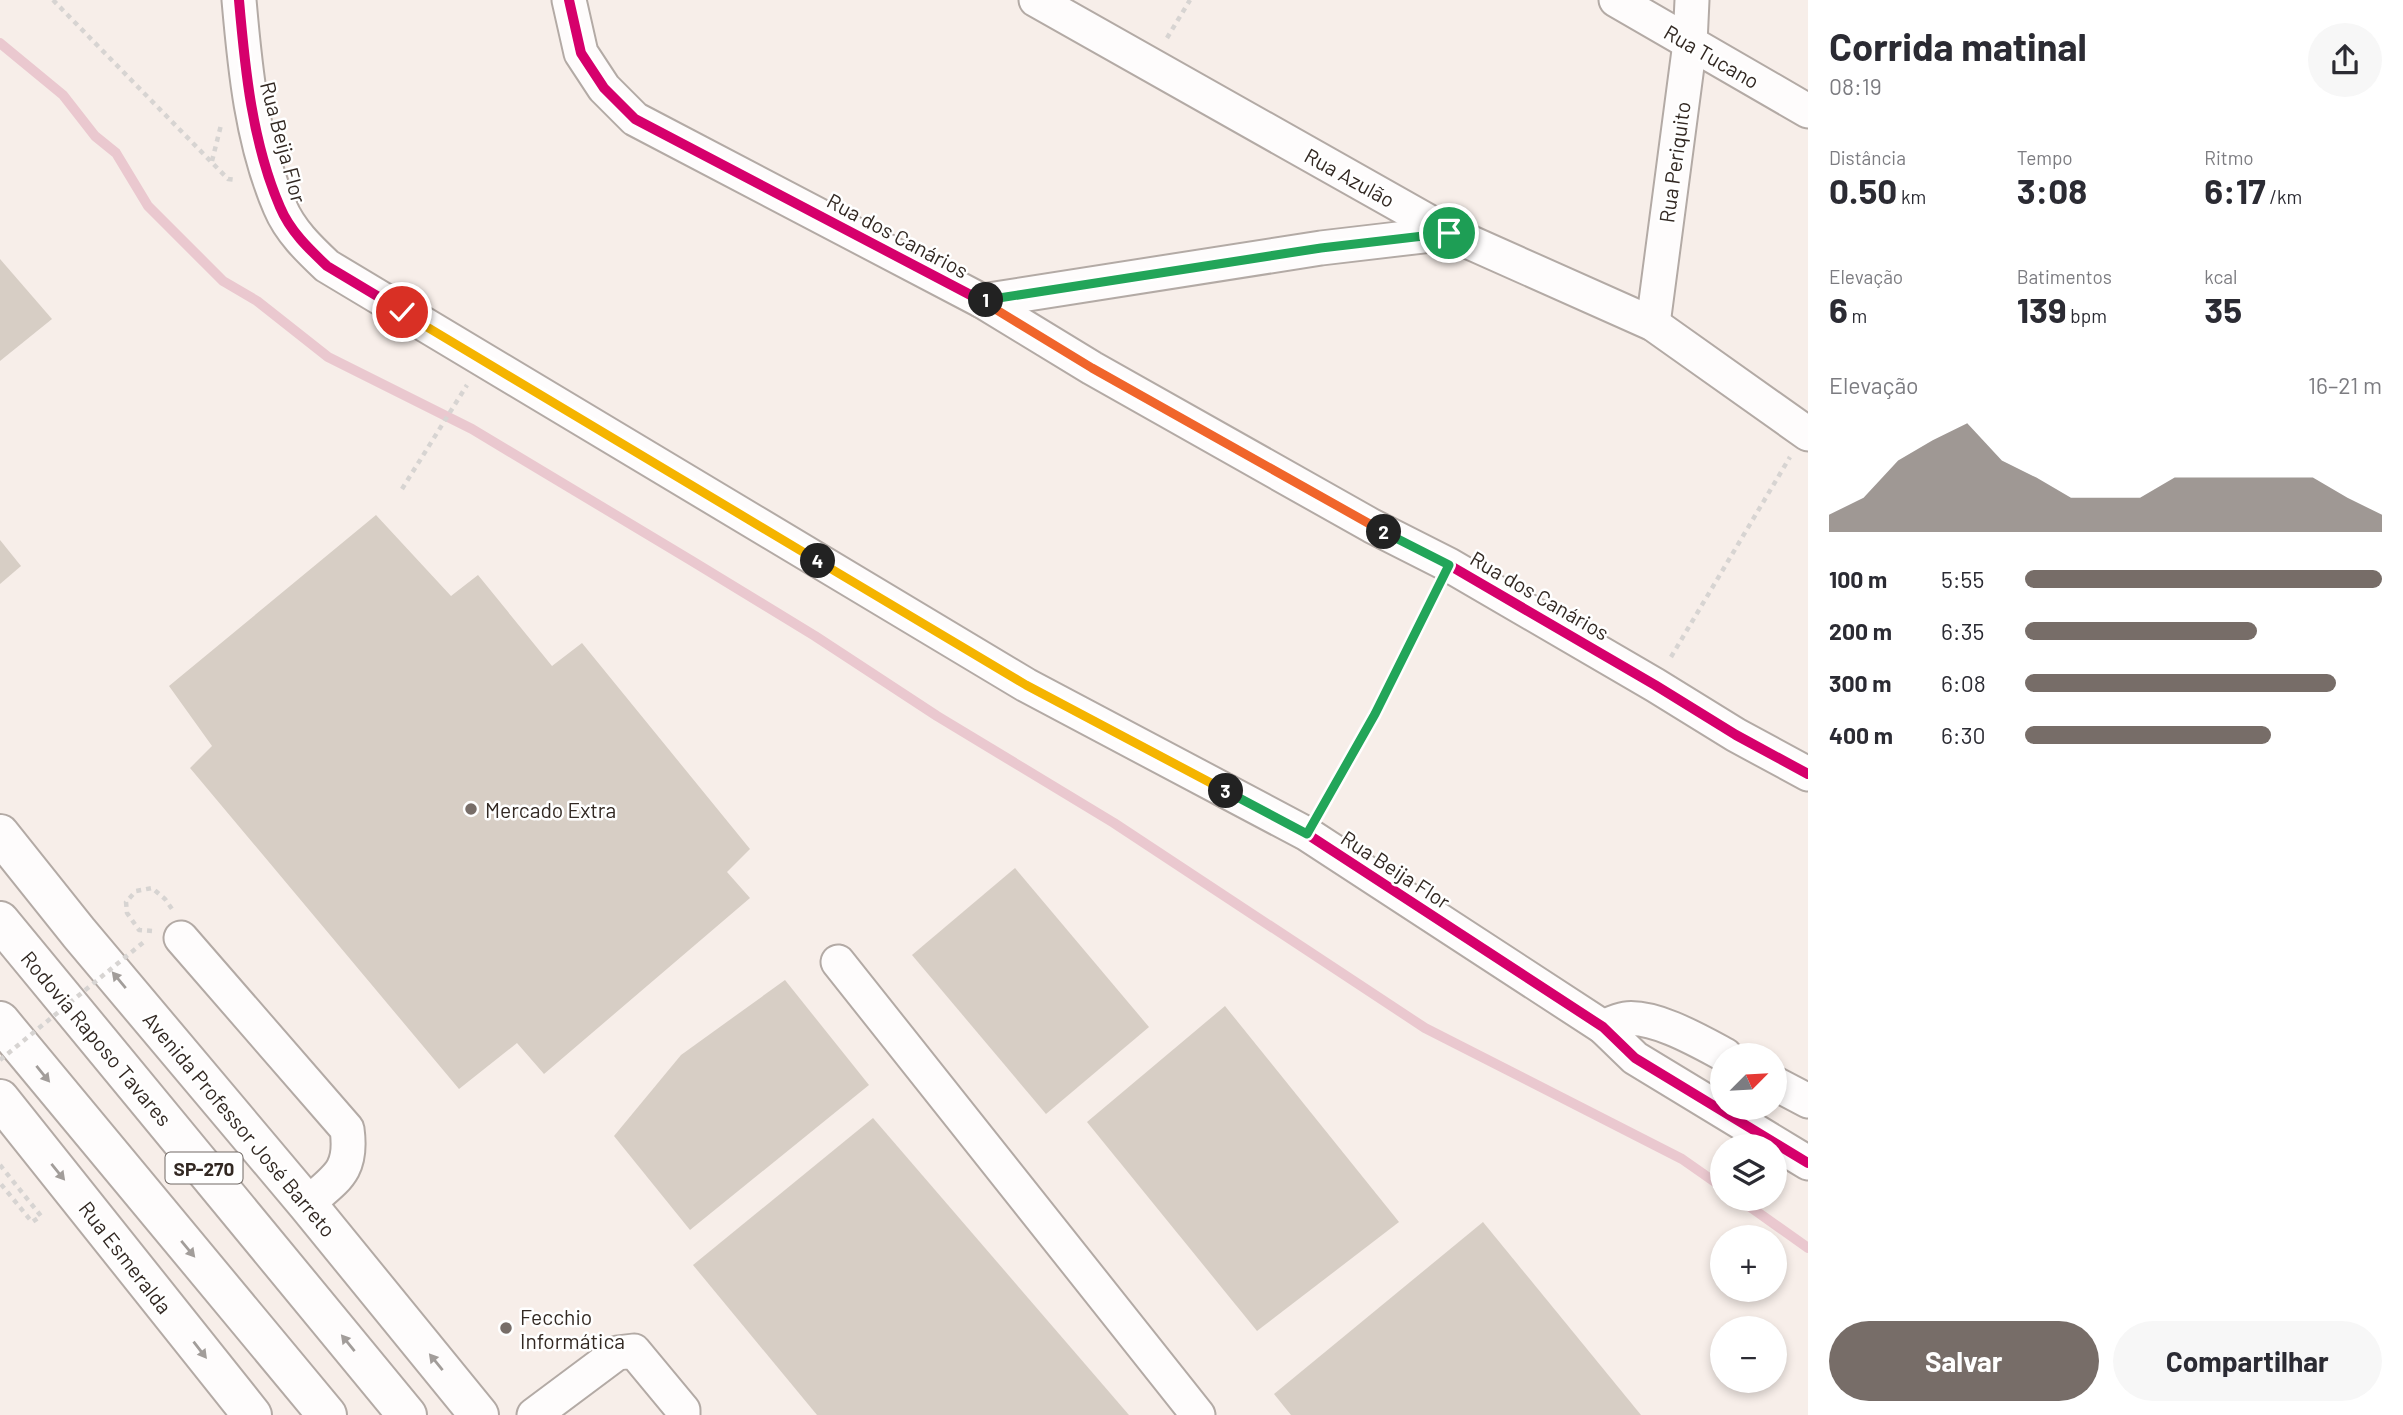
<!DOCTYPE html>
<html lang="pt">
<head>
<meta charset="utf-8">
<style>
	body { margin:0; font-family:Barlow,sans-serif; background:#f7f7f7; color:#2b2b33; height:100vh; display:flex; flex-direction:column; font-size:26px; white-space:nowrap }
	* { box-sizing:border-box; margin:0 }
	p { font-size:23px; color:#7c7c81 }
	.icon { flex:none; width:38px; height:38px; fill:none; stroke:currentColor; stroke-width:2; stroke-linecap:round; stroke-linejoin:round }
	.map { position:relative; flex:1; overflow:hidden }
	.sheet { display:flex; flex-direction:column; background:#fff; width:595px }
	.sheet>* { flex:none }
	.needle { width:46px; rotate:66deg }
	.tools { position:absolute; left:1710px; top:1043px; display:grid; gap:14px }
	.tools a { display:grid; place-items:center; width:77px; height:77px; border-radius:50%; background:#fff; box-shadow:0 4px 10px #0003; font-size:35px }
	.pin { position:absolute; display:grid; place-items:center; width:60px; height:60px; color:#fff; margin:-30px; border:4px solid #fff; border-radius:50%; box-shadow:0 2px 7px #0007 }
	.km { position:absolute; width:35px; height:35px; margin:-18px; border-radius:50%; background:#222; color:#fff; font-size:19px; line-height:35px; text-align:center }
	.round { display:grid; place-items:center; flex:none; width:74px; height:74px; border-radius:37px; background:#f7f7f7 }
	.headline { display:flex; align-items:center; justify-content:space-between; height:119px; padding:0 21px }
	h1 { font-size:38px; font-weight:700; line-height:52px }
	.stats { display:grid; grid-template-columns:repeat(3,1fr); gap:10px; height:119px; padding:7px 21px }
	.stats div { display:grid; align-content:center }
	.stats b { font-size:35px; font-weight:700 }
	.stats small { font-size:19px; font-weight:400 }
	.stats p { font-size:19px }
	.chart { height:196px; padding:14px 21px }
	.chart p { display:flex; justify-content:space-between }
	.chart svg { width:100%; height:126px; margin-top:7px; fill:#776d68; opacity:.7 }
	.primary-button { display:flex; gap:14px; margin-top:auto; padding:14px 21px }
	.primary-button a { flex:1; height:80px; border-radius:42px; background:#776d68; color:#fff; font-size:28px; font-weight:700; line-height:80px; text-align:center }
	.primary-button a+a { background:#f7f7f7; color:#2b2b33 }
	ul { padding:0 21px; list-style:none; font-size:23px }
	li { display:grid; grid-template-columns:112px 84px 1fr; align-items:center; height:52px }
	li i { height:18px; border-radius:9px; background:#776d68 }
	main { display:flex; flex:1; min-height:0 }
	.map>svg:first-child { display:block }
</style>
</head>
<body>
<main>
<div class="map">
<svg width="1808" height="1415" viewBox="0 0 1808 1415">
	<rect width="100%" height="100%" fill="#f7eee9"/>
	<g fill="none" stroke-linecap="round" stroke-linejoin="round">
		<g stroke="#eac8cf" stroke-width="10">
			<polyline points="0,43 63,95 95,136 116,153 148,206 223,281 257,301 328,357 472,429 692,561 815,636 937,716 1114,823 1425,1028 1682,1159 1722,1187"/>
			<polyline points="1739,1199 1808,1248"/>
		</g>
	</g>
	<g fill="#d7cec5">
		<polygon points="0,259 52,319 0,361"/>
		<polygon points="376,515 451,596 478,575 552,666 582,643 750,849 727,872 750,898 544,1074 517,1043 459,1089 190,768 212,746 169,686"/>
		<polygon points="0,540 21,566 0,584"/>
		<polygon points="1015,868 1149,1027 1046,1114 912,955"/>
		<polygon points="785,980 869,1085 690,1230 614,1136 681,1055"/>
		<polygon points="1225,1006 1399,1222 1257,1331 1087,1122"/>
		<polygon points="873,1118 1129,1415 817,1415 693,1265"/>
		<polygon points="1483,1222 1641,1415 1291,1415 1274,1394"/>
	</g>
	<g fill="none" stroke-linecap="round" stroke-linejoin="round">
		<g stroke="#b3aaa5" stroke-width="37">
			<g id="minor">
				<path d="M239 0C245 69 252 142 280 207 290 231 309 249 327 266L1026 685 1307 834 1603 1027 1635 1058 1808 1163"/>
				<polyline points="569,0 581,53 604,88 635,119 982,301 1092,368 1372,526 1449,565 1655,685 1736,735 1808,774"/>
				<polyline points="1036,0 1449,233 1653,324 1808,434"/>
				<polyline points="1616,0 1808,111"/>
				<polyline points="982,301 1321,248 1449,233"/>
				<polyline points="1653,324 1690,43 1692,0"/>
				<path d="M181 938 347 1129C353 1172 336 1178 307 1204"/>
				<polyline points="838,962 1198,1415"/>
				<path d="M1603 1027C1610 1024 1618 1020 1625 1019 1654 1015 1699 1041 1725 1055"/>
				<polyline points="1774,1083 1808,1101"/>
				<polyline points="534,1415 617,1353 634,1351 683,1410 683,1415"/>
			</g>
		</g>
		<g stroke="#b3aaa5" stroke-width="42">
			<g id="highway">
				<polyline points="0,834 79,933 307,1204 479,1415"/>
				<polyline points="0,921 407,1415"/>
				<polyline points="0,1021 327,1415"/>
				<polyline points="0,1099 252,1415"/>
			</g>
		</g>
		<g stroke="#d7d4d2" stroke-width="4.5" stroke-dasharray="5 5" stroke-linecap="butt">
			<polyline points="53,0 228,179 236,180"/>
			<polyline points="1167,38 1190,0"/>
			<polyline points="212,161 221,125"/>
			<polyline points="402,489 467,385"/>
			<polyline points="1671,657 1790,457"/>
			<polyline points="1323,806 1375,714 1435,594"/>
			<polyline points="152,931 139,930 127,913 126,902 136,891 152,888 165,899 172,909"/>
			<polyline points="0,1165 41,1216 32,1222 0,1183"/>
		</g>
		<use href="#minor" stroke="#fefcfc" stroke-width="33"/>
		<use href="#highway" stroke="#fefcfc" stroke-width="38"/>
		<polyline stroke="#d7d4d2" stroke-width="4.5" stroke-dasharray="5 5" stroke-linecap="butt" points="0,1060 145,941"/>
		<g stroke="#fff" stroke-width="15">
			<g id="cycleway">
				<path d="M239 0C245 69 252 142 280 207 290 231 309 249 327 266L1026 685 1307 834 1603 1027 1635 1058 1808 1163"/>
				<polyline points="569,0 581,53 604,88 635,119 982,301 1092,368 1372,526 1449,565 1655,685 1736,735 1808,774"/>
			</g>
		</g>
		<use href="#cycleway" stroke="#d6006c" stroke-width="10"/>
	</g>
	<defs><path id="oneway-solid" d="M-6-.8H1V-3.2L6.5 0L1 3.2V.8H-6Z" transform="scale(1.75)"/></defs>
	<g fill="#a29d9a">
		<use href="#oneway-solid" transform="translate(119 980) rotate(-130)"/>
		<use href="#oneway-solid" transform="translate(43 1074) rotate(51)"/>
		<use href="#oneway-solid" transform="translate(58 1172) rotate(51)"/>
		<use href="#oneway-solid" transform="translate(188 1249) rotate(50)"/>
		<use href="#oneway-solid" transform="translate(348 1343) rotate(-129)"/>
		<use href="#oneway-solid" transform="translate(200 1350) rotate(52)"/>
		<use href="#oneway-solid" transform="translate(436 1362) rotate(-129)"/>
	</g>
	<g fill="none" stroke-linecap="round" stroke-linejoin="round">
		<g stroke="#fff" stroke-width="14">
			<polyline id="split-1" points="986,300 1321,248 1449,233"/>
		</g>
		<g stroke="#fff" stroke-width="14">
			<polyline id="split-2" points="986,300 982,301 1092,368 1384,532"/>
		</g>
		<g stroke="#fff" stroke-width="14">
			<polyline id="split-3" points="1226,791 1307,834 1375,714 1449,565 1384,532"/>
		</g>
		<g stroke="#fff" stroke-width="14">
			<polyline id="split-4" points="818,561 1026,685 1226,791"/>
		</g>
		<g stroke="#fff" stroke-width="14">
			<polyline id="split-5" points="402,312 818,561"/>
		</g>
		<use href="#split-1" stroke="#22a559" stroke-width="9"/>
		<use href="#split-2" stroke="#f0652b" stroke-width="9"/>
		<use href="#split-3" stroke="#22a559" stroke-width="9"/>
		<use href="#split-4" stroke="#f5b400" stroke-width="9"/>
		<use href="#split-5" stroke="#f5b400" stroke-width="9"/>
	</g>
	<g fill="#776d68" stroke="#fff" stroke-width="2.5">
		<circle cx="471" cy="809" r="7"/>
		<circle cx="506" cy="1328" r="7"/>
	</g>
	<g text-anchor="middle" dominant-baseline="central" stroke-width="5" stroke-linejoin="round" paint-order="stroke">
		<rect fill="#fff" stroke="#706864" stroke-width="2" x="165.5" y="1152.5" width="77" height="31" rx="5"/>
		<g font-size="19" font-weight="bold" fill="#322822">
			<text x="204" y="1168">SP-270</text>
		</g>
		<g font-size="21" fill="#322822" stroke="#fff">
			<text transform="translate(1712 56) rotate(30)">Rua Tucano</text>
			<text transform="translate(284 142) rotate(75)">Rua Beija Flor</text>
			<text transform="translate(1674 162) rotate(-82)">Rua Periquito</text>
			<text transform="translate(1350 177) rotate(29)">Rua Azulão</text>
			<text transform="translate(898 235) rotate(28)">Rua dos Canários</text>
			<text transform="translate(1540 595) rotate(30)">Rua dos Canários</text>
			<text transform="translate(1396 869) rotate(33)">Rua Beija Flor</text>
			<text transform="translate(97 1038) rotate(50)">Rodovia Raposo Tavares</text>
			<text transform="translate(240 1124) rotate(50)">Avenida Professor José Barreto</text>
			<text transform="translate(126 1257) rotate(52)">Rua Esmeralda</text>
		</g>
		<g font-size="21" fill="#322822" stroke="#fff" text-anchor="start">
			<text x="485" y="809">Mercado Extra</text>
			<text x="520" y="1316">Fecchio<tspan x="520" dy="24">Informática</tspan></text>
		</g>
	</g>
</svg>
<div class="tools">
<a><svg class="needle" viewBox="-14 -14 28 28"><path d="M0-13l5 13h-10z" fill="#e53935"/><path d="M0 13l5-13h-10z" fill="#7c7c81"/></svg></a>
<a><svg class="icon" aria-label="layers" viewBox="0 0 24 24"><path d="M12 4l9 5-9 5-9-5zM3 14l9 5 9-5"/></svg></a>
<a>+</a>
<a>−</a>
</div>
<div class="pin" style="left:1449px;top:233px;background:#1e9e55"><svg class="icon" aria-label="arrive" viewBox="0 0 24 24"><path d="M6 21V4h12l-3 4 3 4H6"/></svg></div>
<div class="pin" style="left:402px;top:312px;background:#d93025"><svg class="icon" aria-label="check" viewBox="0 0 24 24"><path d="M5 12l5 5 9-10"/></svg></div>
<b class="km" style="left:986px;top:300px">1</b>
<b class="km" style="left:1384px;top:532px">2</b>
<b class="km" style="left:1226px;top:791px">3</b>
<b class="km" style="left:818px;top:561px">4</b>
</div>
<section class="sheet">
<div class="headline"><div><h1>Corrida matinal</h1><p>08:19</p></div><a class="round"><svg class="icon" aria-label="share" viewBox="0 0 24 24"><path d="M12 15V3M7 8l5-5 5 5M5 13v7h14v-7"/></svg></a></div>
<div class="stats">
<div><p>Distância</p><b>0.50<small> km</small></b></div>
<div><p>Tempo</p><b>3:08</b></div>
<div><p>Ritmo</p><b>6:17<small> /km</small></b></div>
</div>
<div class="stats">
<div><p>Elevação</p><b>6<small> m</small></b></div>
<div><p>Batimentos</p><b>139<small> bpm</small></b></div>
<div><p>kcal</p><b>35</b></div>
</div>
<div class="chart"><p><span>Elevação</span>16–21 m</p>
<svg viewBox="0 0 160 44" preserveAspectRatio="none"><path d="M0 44V38L10 32L20 19L30 12L40 6L50 19L60 25L70 32L80 32L90 32L100 25L110 25L120 25L130 25L140 25L150 32L160 38V44z"/></svg>
</div>
<ul>
<li><b>100 m</b>5:55<i style="width:100%"></i></li>
<li><b>200 m</b>6:35<i style="width:65%"></i></li>
<li><b>300 m</b>6:08<i style="width:87%"></i></li>
<li><b>400 m</b>6:30<i style="width:69%"></i></li>
</ul>
<div class="primary-button"><a>Salvar</a><a>Compartilhar</a></div>
</section>
</main>
</body>
</html>
